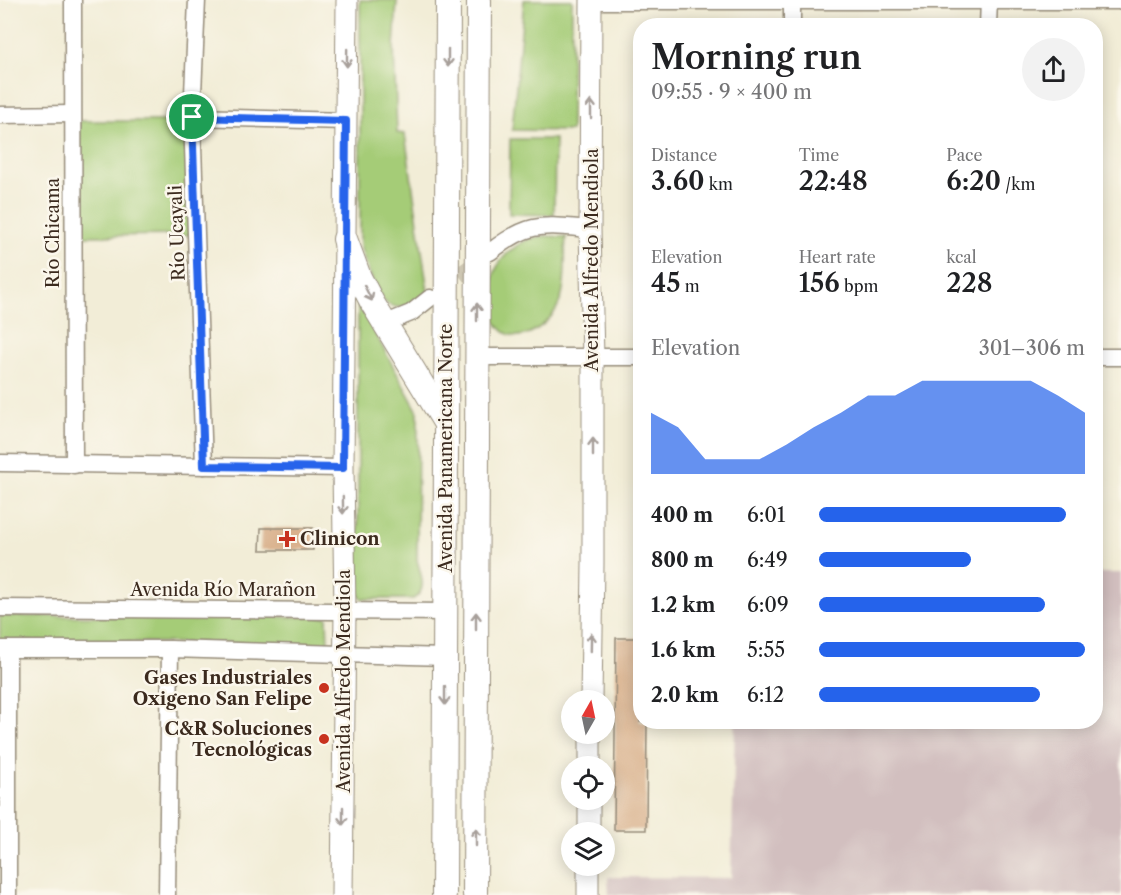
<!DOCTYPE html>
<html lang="en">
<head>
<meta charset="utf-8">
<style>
	body { margin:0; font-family:"Libre Caslon Text",serif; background:#f2f2f2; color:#202124; height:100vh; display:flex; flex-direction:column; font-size:22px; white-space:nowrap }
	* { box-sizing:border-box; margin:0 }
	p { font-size:20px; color:#757577 }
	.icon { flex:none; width:33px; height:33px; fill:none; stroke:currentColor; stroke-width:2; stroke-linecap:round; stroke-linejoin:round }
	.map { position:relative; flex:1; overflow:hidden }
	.panel { position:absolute; left:633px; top:18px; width:470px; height:711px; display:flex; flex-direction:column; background:#fff; border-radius:24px; box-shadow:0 3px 15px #0003 }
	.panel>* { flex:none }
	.needle { width:39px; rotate:9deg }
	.tools { position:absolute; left:561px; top:690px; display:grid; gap:12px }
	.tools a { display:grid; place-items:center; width:54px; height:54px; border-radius:50%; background:#fff; box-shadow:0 3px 15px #0003; font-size:30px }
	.pin { position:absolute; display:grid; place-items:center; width:51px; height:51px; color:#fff; margin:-26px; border:3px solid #fff; border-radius:50%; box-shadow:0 2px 6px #0007 }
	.round { display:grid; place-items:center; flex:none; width:63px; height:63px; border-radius:32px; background:#f2f2f2 }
	.head { display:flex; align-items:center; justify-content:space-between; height:102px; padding:0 18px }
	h1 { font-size:33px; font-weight:600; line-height:45px }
	.figures { display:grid; grid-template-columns:repeat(3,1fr); gap:9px; height:102px; padding:6px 18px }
	.figures div { display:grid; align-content:center }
	.figures b { font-size:26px; font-weight:600 }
	.figures small { font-size:16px; font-weight:400 }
	.figures p { font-size:16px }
	.chart { height:168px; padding:12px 18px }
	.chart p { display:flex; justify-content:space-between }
	.chart svg { width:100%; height:108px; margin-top:6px; fill:#2563eb; opacity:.7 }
	ul { padding:0 18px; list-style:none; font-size:20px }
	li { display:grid; grid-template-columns:96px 72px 1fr; align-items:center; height:45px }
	li i { height:15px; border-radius:8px; background:#2563eb }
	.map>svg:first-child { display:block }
</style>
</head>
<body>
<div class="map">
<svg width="1121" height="895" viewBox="0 0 1121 895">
	<rect width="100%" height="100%" fill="#fbf7ec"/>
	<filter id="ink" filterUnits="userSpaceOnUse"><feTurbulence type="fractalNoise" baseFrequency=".0167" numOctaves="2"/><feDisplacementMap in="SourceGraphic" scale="12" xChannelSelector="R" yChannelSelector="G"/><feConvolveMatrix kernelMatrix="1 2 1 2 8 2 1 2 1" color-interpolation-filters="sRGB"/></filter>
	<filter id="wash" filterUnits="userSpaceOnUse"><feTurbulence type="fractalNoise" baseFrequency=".008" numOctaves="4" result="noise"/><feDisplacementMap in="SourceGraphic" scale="24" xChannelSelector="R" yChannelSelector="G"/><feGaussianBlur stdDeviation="1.35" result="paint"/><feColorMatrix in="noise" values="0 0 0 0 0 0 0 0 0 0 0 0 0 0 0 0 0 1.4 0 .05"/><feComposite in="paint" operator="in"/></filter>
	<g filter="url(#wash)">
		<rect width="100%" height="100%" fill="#f2edd7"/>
		<polygon fill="#d2bfbf" points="1095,573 1121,573 1121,895 609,895 608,877 731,878 735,722 1095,722"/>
		<g fill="#a5cc77" stroke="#707b4a" stroke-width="1.5">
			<path d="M360 0H397L394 48 397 133 405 134 428 292C416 303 398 315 383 300 378 295 375 285 372 279 367 267 362 256 360 244Z"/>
			<polygon points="524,0 572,0 571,131 512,130"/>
			<polygon points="79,121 189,121 191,235 82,236"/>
			<polygon points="510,139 555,139 554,215 509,214"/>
			<path d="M545 236 566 237C564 257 567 282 560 301 556 312 548 322 537 329 490 359 477 284 505 256 517 244 528 237 545 236Z"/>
			<path d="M358 302 418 412 417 560C420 573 429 590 413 599H363L358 594Z"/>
			<polygon points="0,616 327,617 328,644 0,641"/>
		</g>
		<g id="blocks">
			<g fill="#d9b18c">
				<polygon points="261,528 313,528 313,550 260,550"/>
				<polygon points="616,638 640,638 640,722 647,722 646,830 614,830"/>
			</g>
		</g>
	</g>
	<g filter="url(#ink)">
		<use href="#blocks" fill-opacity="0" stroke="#968c7a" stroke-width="1.5"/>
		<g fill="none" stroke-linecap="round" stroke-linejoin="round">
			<polyline stroke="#cdc6b2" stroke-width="16" stroke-dasharray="16 8" stroke-linecap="butt" points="440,290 482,258"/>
			<g stroke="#968c7a" stroke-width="19">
				<g id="minor">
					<polyline points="73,0 74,465"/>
					<polyline points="197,0 192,117 204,466"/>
					<polyline points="792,0 792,26"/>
					<polyline points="591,1 1121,1"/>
					<polyline points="988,26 989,0"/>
					<polyline points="0,115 72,114"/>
					<polyline points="192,117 346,121"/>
					<path d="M490 252C530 221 541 225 590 229"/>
					<polyline points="386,323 411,313 430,298"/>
					<polyline points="477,357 640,357"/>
					<polyline points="1095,357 1121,357"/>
					<polyline points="0,463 343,468"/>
					<polyline points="0,608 445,612"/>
					<polyline points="0,649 170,649 445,657"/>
					<polyline points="8,649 8,895"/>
					<polyline points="167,895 170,649"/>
				</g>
			</g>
			<g stroke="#968c7a" stroke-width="23">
				<g id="major">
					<polyline points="591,700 593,564 593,357 590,229 591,0"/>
					<polyline points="590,766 590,734"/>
					<polyline points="589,832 589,800"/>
					<polyline points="342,895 345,611 343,468 347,0"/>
					<polyline points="588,895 588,866"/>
				</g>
			</g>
			<g stroke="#968c7a" stroke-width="26">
				<g id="highway">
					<polyline points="345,239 359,277 373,304 446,424"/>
					<polyline points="444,895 448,0"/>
					<polyline points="475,895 479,0"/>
				</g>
			</g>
			<use href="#minor" stroke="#fff" stroke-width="16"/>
			<use href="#major" stroke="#fff" stroke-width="21"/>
			<use href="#highway" stroke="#fff" stroke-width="24"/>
		</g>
		<defs><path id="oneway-shaft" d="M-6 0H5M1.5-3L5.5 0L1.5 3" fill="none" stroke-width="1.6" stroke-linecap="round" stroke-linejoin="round" transform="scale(1.5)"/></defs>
		<g stroke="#a79f9a">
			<use href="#oneway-shaft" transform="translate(347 58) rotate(91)"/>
			<use href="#oneway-shaft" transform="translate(448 58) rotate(90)"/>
			<use href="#oneway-shaft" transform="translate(591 109) rotate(-90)"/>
			<use href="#oneway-shaft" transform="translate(368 293) rotate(63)"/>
			<use href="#oneway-shaft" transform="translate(477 312) rotate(-90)"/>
			<use href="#oneway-shaft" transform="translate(593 447) rotate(-90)"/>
			<use href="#oneway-shaft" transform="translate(343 505) rotate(89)"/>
			<use href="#oneway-shaft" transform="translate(476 621) rotate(-90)"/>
			<use href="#oneway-shaft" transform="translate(591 642) rotate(-89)"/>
			<use href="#oneway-shaft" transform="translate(445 696) rotate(90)"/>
			<use href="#oneway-shaft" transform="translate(343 816) rotate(90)"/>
			<use href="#oneway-shaft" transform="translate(476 837) rotate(-90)"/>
		</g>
	</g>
	<g fill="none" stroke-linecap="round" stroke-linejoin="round" filter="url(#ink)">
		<g stroke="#fff" stroke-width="12">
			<polygon id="route" points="192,117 346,121 343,468 204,466"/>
		</g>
		<use href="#route" stroke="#2563eb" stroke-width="8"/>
	</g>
	<g fill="#c8321e" stroke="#fbf7ec" stroke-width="2">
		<path d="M284 530h6v6h6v6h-6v6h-6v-6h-6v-6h6z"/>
		<circle cx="324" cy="688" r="6"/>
		<circle cx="324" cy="739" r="6"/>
	</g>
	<g text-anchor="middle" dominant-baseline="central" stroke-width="5" stroke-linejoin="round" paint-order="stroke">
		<g font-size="18" fill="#3b2a1e" stroke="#fbf7ec">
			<text transform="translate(53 233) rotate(-90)">Río Chicama</text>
			<text transform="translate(177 233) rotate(-92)">Río Ucayali</text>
			<text transform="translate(592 260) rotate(-90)">Avenida Alfredo Mendiola</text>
			<text transform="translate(446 448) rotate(-90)">Avenida Panamericana Norte</text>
			<text x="223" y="590">Avenida Río Marañon</text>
			<text transform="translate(344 681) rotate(-90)">Avenida Alfredo Mendiola</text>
		</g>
		<g font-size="18" font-weight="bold" fill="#3b2a1e" stroke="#fbf7ec" text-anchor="end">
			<text x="300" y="539" text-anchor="start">Clinicon</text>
			<text x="312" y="678">Gases Industriales<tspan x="312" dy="21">Oxigeno San Felipe</tspan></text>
			<text x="312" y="729">C&amp;R Soluciones<tspan x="312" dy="21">Tecnológicas</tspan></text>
		</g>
	</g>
</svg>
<div class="tools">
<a><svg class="needle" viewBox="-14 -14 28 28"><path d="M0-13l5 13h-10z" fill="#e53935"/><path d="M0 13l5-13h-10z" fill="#757577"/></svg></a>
<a><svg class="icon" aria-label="locate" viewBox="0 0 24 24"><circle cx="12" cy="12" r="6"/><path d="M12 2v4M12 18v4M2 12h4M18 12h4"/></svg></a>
<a><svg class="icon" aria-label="layers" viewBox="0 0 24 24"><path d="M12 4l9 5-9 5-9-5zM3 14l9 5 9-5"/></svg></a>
</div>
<div class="pin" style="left:192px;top:117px;background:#1e9e55"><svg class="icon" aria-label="arrive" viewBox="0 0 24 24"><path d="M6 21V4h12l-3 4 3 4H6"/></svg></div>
<section class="panel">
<div class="head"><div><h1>Morning run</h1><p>09:55 · 9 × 400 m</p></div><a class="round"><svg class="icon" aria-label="share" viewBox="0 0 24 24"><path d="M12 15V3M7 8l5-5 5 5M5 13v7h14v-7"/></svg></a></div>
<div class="figures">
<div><p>Distance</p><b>3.60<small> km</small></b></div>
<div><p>Time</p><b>22:48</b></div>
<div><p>Pace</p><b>6:20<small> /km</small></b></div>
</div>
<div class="figures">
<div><p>Elevation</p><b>45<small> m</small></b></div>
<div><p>Heart rate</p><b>156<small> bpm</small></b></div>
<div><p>kcal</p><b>228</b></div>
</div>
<div class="chart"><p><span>Elevation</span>301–306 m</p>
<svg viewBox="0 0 160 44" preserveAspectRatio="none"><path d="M0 44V19L10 25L20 38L30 38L40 38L50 32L60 25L70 19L80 12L90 12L100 6L110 6L120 6L130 6L140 6L150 12L160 19V44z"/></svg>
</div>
<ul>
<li><b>400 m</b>6:01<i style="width:93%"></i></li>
<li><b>800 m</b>6:49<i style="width:57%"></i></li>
<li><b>1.2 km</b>6:09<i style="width:85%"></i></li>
<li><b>1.6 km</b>5:55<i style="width:100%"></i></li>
<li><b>2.0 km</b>6:12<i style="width:83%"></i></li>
</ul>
</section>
</div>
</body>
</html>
